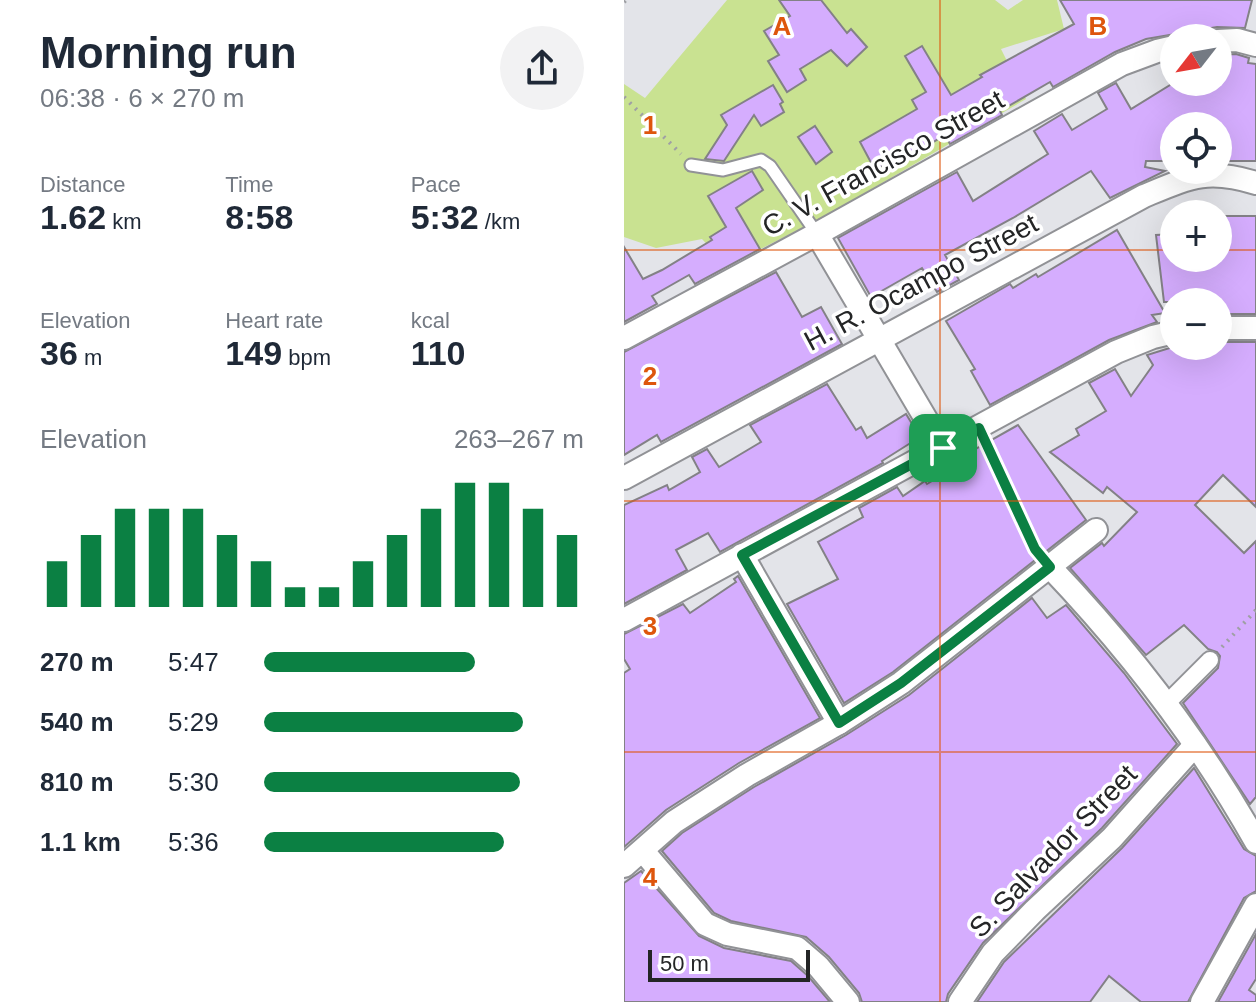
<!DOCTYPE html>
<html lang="en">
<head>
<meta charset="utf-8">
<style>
	body { margin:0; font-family:Arial,sans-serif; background:#f2f2f3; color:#1f2937; height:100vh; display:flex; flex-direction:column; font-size:30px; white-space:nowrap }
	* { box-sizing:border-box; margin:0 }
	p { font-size:26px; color:#747a83 }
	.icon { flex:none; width:44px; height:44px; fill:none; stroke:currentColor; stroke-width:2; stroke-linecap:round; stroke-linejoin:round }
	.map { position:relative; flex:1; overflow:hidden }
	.details { display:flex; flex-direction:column; background:#fff; width:624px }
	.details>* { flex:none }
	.needle { width:52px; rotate:239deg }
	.controls { position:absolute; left:536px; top:24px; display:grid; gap:16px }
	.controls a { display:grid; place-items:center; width:72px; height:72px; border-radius:50%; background:#fff; box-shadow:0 8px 32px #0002; font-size:40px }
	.scale { position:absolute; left:24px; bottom:20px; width:162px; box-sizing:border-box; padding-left:8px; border:4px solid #242526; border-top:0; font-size:22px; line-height:28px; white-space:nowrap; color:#242526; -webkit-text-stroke:6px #fff; paint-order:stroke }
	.pin { position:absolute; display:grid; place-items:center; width:68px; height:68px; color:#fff; margin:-34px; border-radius:16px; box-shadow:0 4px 12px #0006 }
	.round { display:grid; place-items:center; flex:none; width:84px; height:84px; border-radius:42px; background:#f2f2f3 }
	.head { display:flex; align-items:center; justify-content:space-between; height:136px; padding:0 40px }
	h1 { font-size:44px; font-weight:800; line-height:60px }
	.stats { display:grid; grid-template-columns:repeat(3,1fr); gap:12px; height:136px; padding:8px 40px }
	.stats div { display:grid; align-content:center }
	.stats b { font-size:34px; font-weight:800 }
	.stats small { font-size:22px; font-weight:400 }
	.stats p { font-size:22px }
	.chart { height:224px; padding:16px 40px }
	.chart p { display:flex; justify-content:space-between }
	.chart svg { width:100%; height:144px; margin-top:8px; stroke:#0b8043; stroke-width:6 }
	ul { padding:0 40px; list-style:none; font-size:26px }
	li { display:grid; grid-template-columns:128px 96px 1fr; align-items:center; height:60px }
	li i { height:20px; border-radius:10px; background:#0b8043 }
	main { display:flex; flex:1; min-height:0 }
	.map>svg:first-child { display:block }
</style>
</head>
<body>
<main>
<section class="details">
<div class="head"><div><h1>Morning run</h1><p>06:38 · 6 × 270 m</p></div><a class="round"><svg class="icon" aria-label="share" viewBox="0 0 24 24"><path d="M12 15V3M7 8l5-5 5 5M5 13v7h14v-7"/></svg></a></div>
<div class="stats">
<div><p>Distance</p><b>1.62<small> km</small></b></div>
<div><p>Time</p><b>8:58</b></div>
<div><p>Pace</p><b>5:32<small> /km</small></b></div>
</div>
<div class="stats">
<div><p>Elevation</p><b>36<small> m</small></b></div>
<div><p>Heart rate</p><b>149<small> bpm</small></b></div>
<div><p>kcal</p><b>110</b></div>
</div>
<div class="chart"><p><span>Elevation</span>263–267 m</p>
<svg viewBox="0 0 160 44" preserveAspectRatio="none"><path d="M5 44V30M15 44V22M25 44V14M35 44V14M45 44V14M55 44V22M65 44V30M75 44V38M85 44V38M95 44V30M105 44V22M115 44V14M125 44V6M135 44V6M145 44V14M155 44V22"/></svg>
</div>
<ul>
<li><b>270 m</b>5:47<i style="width:66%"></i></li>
<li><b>540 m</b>5:29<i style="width:81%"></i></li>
<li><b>810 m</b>5:30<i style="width:80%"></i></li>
<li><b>1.1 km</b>5:36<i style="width:75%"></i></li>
</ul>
</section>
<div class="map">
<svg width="632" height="1002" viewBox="0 0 632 1002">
	<rect width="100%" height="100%" fill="#e3e4e9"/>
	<polygon fill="#c9e291" points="103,0 371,0 384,10 399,0 433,0 440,29 377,49 402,99 200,217 103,266 78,239 32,248 0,237 0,84 21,98"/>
	<g fill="#d5adfe" stroke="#838186" stroke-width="2">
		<polygon points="155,0 197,0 223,33 227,29 243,47 223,66 207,50 176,69 182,80 163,92 144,61 155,55 140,31 166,16"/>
		<polygon points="436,0 628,0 621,28 593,27 522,39 491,52 429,87 426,82 376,111 378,115 326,144 321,135 283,158 280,153 251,170 236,142 293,109 288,100 302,92 281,56 298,46 327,95 358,77 356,75 450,24"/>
		<polygon points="612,54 625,58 624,63 632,64 632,161 594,161 594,126 550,126 550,161 522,161 521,167 541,171 486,198 467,171 389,218 321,255 335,280 313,292 298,268 247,297 214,238 333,172 349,201 424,154 410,131 438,114 448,130 483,109 474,93 492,83 507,109 551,82 594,82 594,55"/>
		<polygon points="149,85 159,102 156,104 160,112 137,126 130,115 100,161 81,159 103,125 97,115"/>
		<polygon points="191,126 208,152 192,164 174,137"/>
		<polygon points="128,171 139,190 112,208 136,249 71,284 65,275 28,296 33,304 0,322 0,247 19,279 38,270 88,240 86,237 102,227 84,196"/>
		<polygon points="596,216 632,216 632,314 594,314 594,302 540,302 532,235 550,234 550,258 594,258"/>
		<polygon points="493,230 541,313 528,315 533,322 485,340 366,405 347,371 351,369 322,321 386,284 389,288 412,274 414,277"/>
		<polygon points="152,272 178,317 197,307 218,344 37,442 33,435 0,455 0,352"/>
		<polygon points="594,342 632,342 632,507 599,475 571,505 620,553 632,541 632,797 626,804 559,703 594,668 596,656 593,652 584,649 560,625 522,655 446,568 478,543 480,546 513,512 483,487 479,493 426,452 455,435 452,429 482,411 465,383 491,369 507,396 529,365 523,355 552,346 594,346"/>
		<polygon points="203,384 232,430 237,427 243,438 282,414 296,437 258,461 259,463 96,552 84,533 52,550 63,570 0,604 0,505 43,485 45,490 76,472 68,457 83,449 95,467 137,442 126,425"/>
		<polygon points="394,425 462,520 269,672 220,703 163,604 214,579 194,542 239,517 235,508 273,487 279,496 301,481 303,484 336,464 334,459"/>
		<polygon points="114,576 196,718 115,763 42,810 0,847 0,673 6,669 0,659 0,634 59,604 66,613 112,582 110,579"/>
		<polygon points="408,598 423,618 442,605 500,673 553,744 478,828 359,943 324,994 322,1002 238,1002 235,993 205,957 182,937 107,921 90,913 38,851 58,833 130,787 222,735 285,695"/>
		<polygon points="570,768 620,849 632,856 632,891 620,898 564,1002 517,1002 485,976 466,1002 353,1002 380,962 498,848"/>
		<polygon points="17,871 75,936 100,948 167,961 184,976 206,1002 0,1002 0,883"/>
		<polygon points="632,934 632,979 625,990 632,995 632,1002 594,1002"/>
	</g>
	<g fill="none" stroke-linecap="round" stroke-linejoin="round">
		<g stroke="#919296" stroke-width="15">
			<polyline id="service" points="67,165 99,170 137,160 146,166 193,234"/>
		</g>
		<g stroke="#919296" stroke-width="20">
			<polyline id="pedestrian" points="543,703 586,660"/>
		</g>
		<g stroke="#919296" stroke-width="26">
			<g id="minor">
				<polyline points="594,41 613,40 632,45"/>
				<polyline points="193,234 319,448"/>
				<polyline points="594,328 632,328"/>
				<polyline points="0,338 193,234 498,64 533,51 550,47"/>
				<path d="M0 478 520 196C566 177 583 168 632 183"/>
				<polyline points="118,555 215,723"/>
				<path d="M426 567C505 650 576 742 632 842"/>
				<polyline points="0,620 492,352 529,337 550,332"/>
				<polyline points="19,851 81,924 103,934 173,948 194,966 224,1002"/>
				<polyline points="0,866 50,822 123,775 215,723 277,683 472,530"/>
				<polyline points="336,1002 369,953 411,910 488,838 571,745"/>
				<polyline points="578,1002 632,905"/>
			</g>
		</g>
		<g stroke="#9fa0a4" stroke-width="4" stroke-dasharray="2 6" stroke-linecap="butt">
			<polyline points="0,2 2,0"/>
			<polyline points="0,97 57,154"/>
			<polyline points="362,446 412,550"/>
			<polyline points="598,647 632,610"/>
		</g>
		<use href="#service" stroke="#fff" stroke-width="11"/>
		<use href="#pedestrian" stroke="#fff" stroke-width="16"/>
		<use href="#minor" stroke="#fff" stroke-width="22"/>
	</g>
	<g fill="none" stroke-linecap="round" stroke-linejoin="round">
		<g stroke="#fff" stroke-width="16">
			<polygon id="route" points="355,428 411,549 426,567 277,683 215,723 118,555"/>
		</g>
		<use href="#route" stroke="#0b8043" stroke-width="10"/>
	</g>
	<path fill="none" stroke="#de560d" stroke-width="2" stroke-opacity="0.55" d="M316 0V1002M0 250H550M594 250H632M0 501H632M0 752H632"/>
	<g text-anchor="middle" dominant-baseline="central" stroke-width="7" stroke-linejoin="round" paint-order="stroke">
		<g font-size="28" fill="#242526" stroke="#fff">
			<text transform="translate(259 163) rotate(-29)">C. V. Francisco Street</text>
			<text transform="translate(297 282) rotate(-28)">H. R. Ocampo Street</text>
			<text transform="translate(429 851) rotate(-46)">S. Salvador Street</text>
		</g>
	</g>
	<g font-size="26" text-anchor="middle" font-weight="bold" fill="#de560d" stroke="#fff" stroke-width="7" stroke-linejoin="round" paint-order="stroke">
		<text x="158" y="35">A</text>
		<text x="474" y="35">B</text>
		<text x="26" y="134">1</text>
		<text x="26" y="385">2</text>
		<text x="26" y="635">3</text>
		<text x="26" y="886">4</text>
	</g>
</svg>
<div class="controls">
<a><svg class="needle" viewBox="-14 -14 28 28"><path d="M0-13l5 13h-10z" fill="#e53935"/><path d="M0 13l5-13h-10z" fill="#747a83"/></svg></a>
<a><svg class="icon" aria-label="locate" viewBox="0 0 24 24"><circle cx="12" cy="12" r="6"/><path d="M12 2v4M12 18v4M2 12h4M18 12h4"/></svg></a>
<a>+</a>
<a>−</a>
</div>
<div class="scale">50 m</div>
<div class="pin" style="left:319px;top:448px;background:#1e9e55"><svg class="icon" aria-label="arrive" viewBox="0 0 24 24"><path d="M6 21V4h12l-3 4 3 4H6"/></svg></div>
</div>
</main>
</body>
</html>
